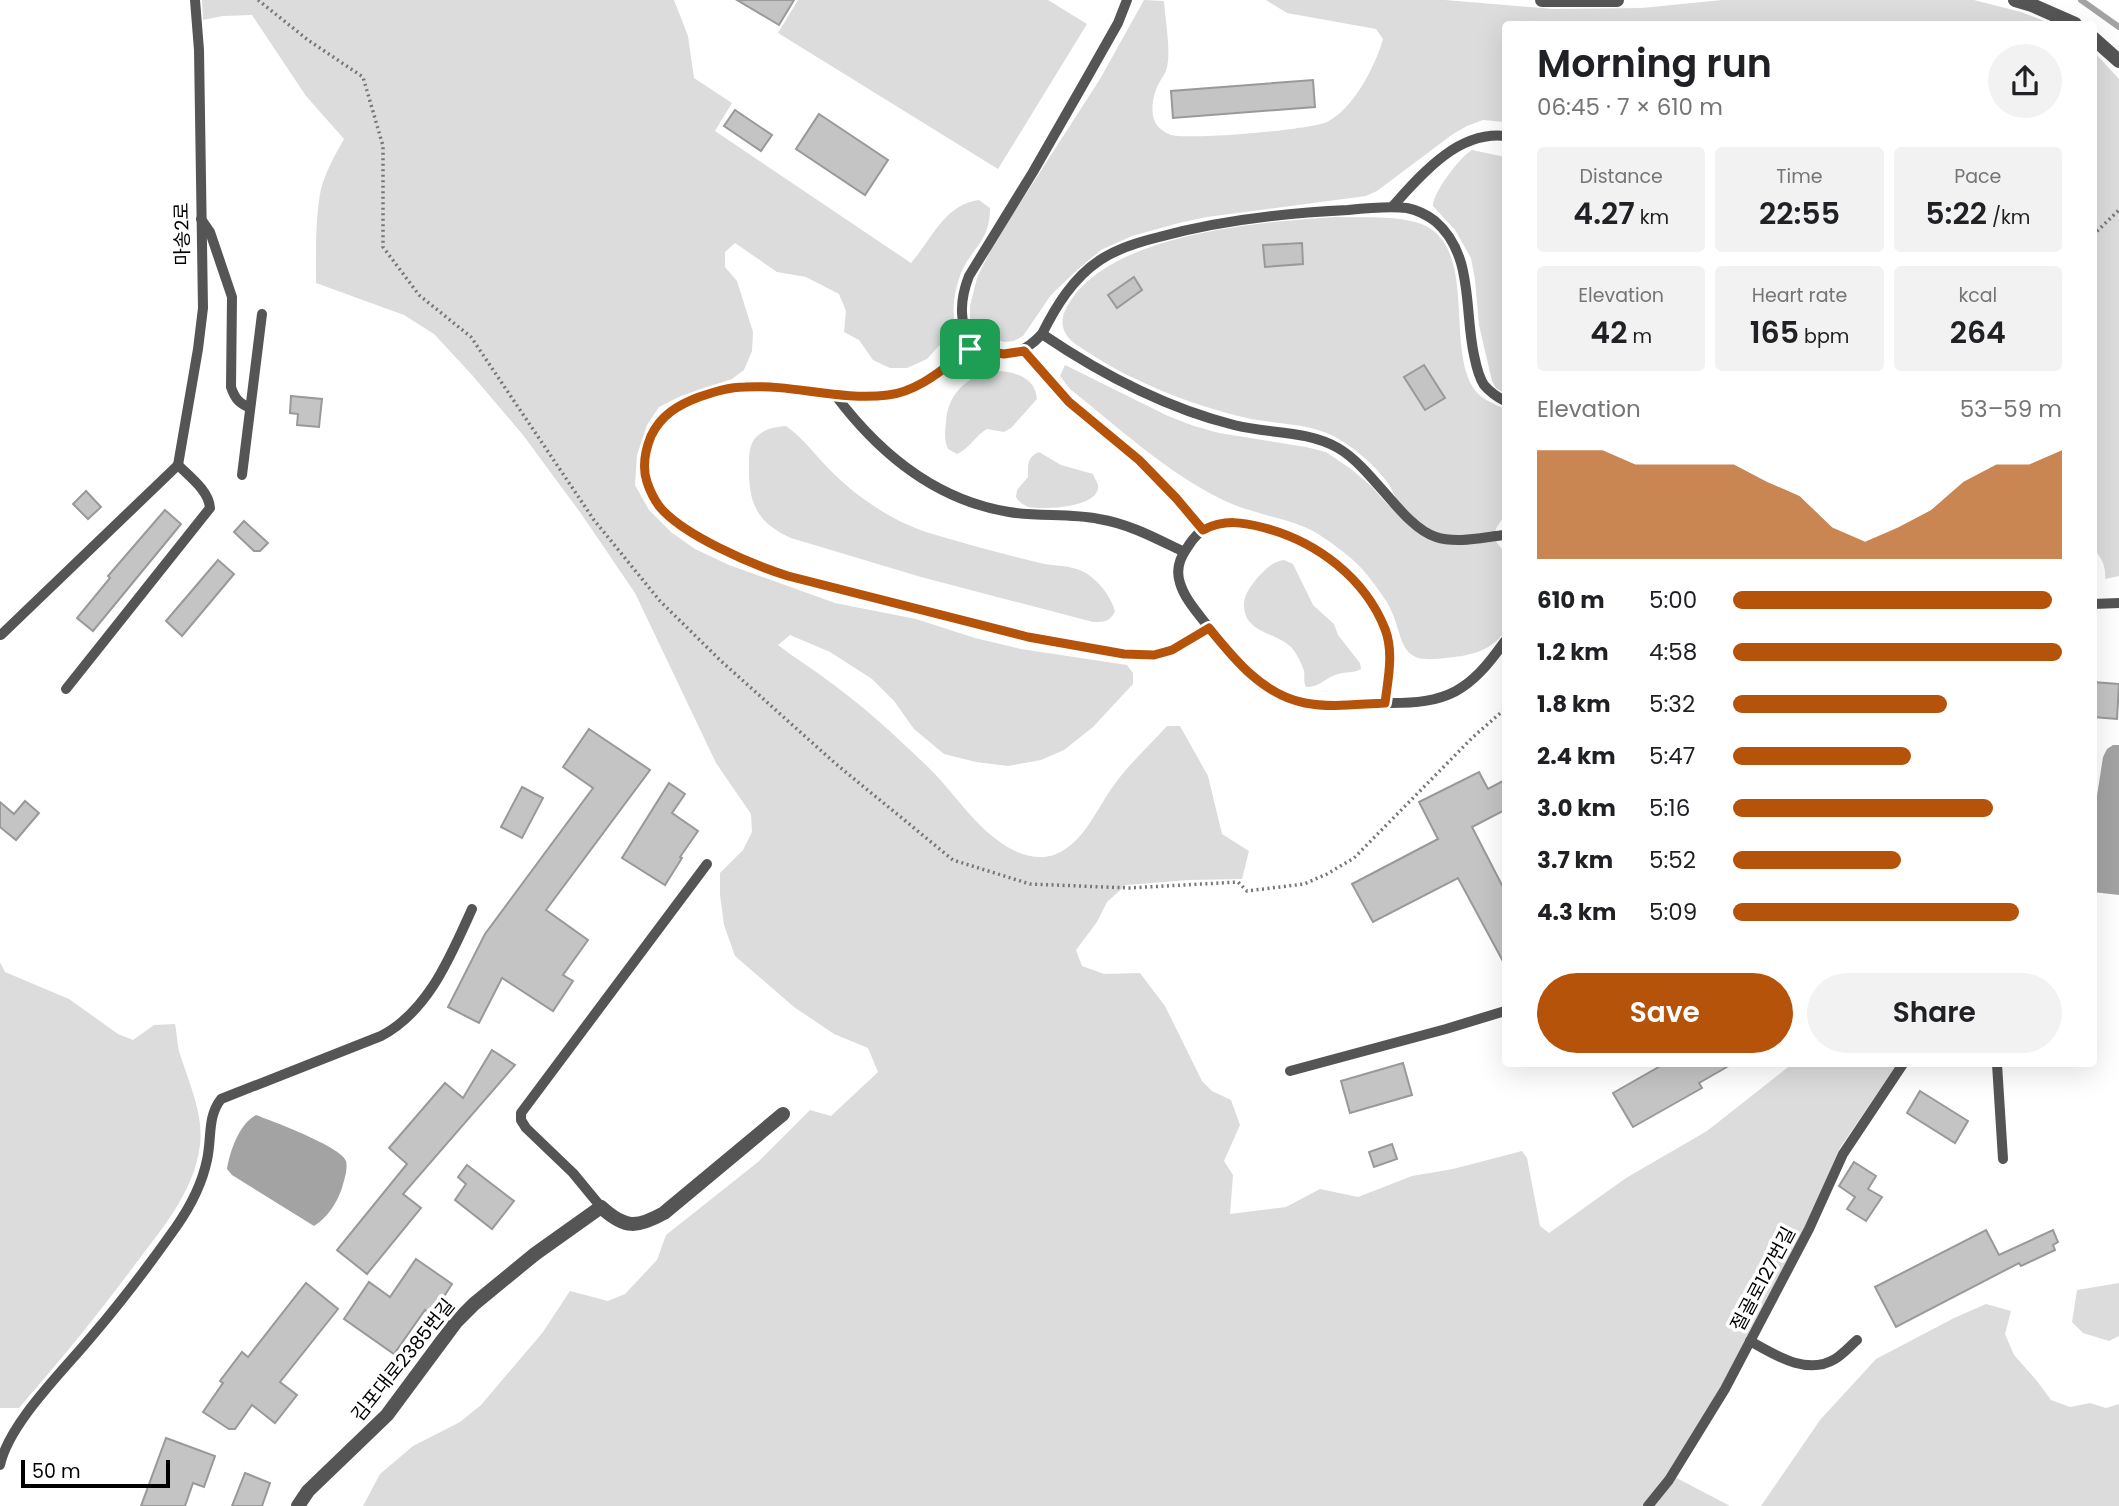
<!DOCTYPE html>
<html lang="en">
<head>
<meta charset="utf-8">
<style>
	body { margin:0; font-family:Poppins,"Noto Sans KR",sans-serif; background:#f2f2f2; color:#202124; height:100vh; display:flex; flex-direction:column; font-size:26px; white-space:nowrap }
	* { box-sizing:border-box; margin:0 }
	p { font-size:23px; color:#757577 }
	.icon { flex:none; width:38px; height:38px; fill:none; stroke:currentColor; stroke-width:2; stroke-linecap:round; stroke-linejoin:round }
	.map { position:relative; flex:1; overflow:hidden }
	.drawer { position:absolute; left:1502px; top:21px; width:595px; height:1046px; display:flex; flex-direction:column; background:#fff; border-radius:7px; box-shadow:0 7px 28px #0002 }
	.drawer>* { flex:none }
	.scale { position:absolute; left:21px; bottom:18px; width:149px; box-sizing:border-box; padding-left:7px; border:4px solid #000; border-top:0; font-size:19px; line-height:24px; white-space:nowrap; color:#000; -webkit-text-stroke:5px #fff; paint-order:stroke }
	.pin { position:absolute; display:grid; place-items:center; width:60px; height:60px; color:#fff; margin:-30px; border-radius:14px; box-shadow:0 4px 10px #0006 }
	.round { display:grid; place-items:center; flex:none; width:74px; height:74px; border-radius:37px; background:#f2f2f2 }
	.headline { display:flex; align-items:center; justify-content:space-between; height:119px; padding:0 35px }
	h1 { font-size:38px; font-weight:600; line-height:52px }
	.figures { display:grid; grid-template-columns:repeat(3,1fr); gap:10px; height:119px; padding:7px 35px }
	.figures div { display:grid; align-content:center; border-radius:7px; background:#f2f2f2; text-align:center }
	.figures b { font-size:30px; font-weight:600 }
	.figures small { font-size:19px; font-weight:400 }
	.figures p { font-size:19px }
	.chart { height:196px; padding:14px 35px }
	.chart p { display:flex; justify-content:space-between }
	.chart svg { width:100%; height:126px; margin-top:7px; fill:#b45309; opacity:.7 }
	.cta { display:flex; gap:14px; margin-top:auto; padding:14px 35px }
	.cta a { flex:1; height:80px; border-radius:42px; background:#b45309; color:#fff; font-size:28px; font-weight:600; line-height:80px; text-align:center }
	.cta a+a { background:#f2f2f2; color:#202124 }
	ul { padding:0 35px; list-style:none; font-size:23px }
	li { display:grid; grid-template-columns:112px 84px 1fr; align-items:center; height:52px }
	li i { height:18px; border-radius:9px; background:#b45309 }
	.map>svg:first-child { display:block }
</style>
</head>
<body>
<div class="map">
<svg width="2119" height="1506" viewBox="0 0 2119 1506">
	<rect width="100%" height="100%" fill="#fff"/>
	<g fill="#dcdcdc">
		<path d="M202 0H674L688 36 694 78 732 103 715 131 911 263C931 240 945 204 979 200L990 208C990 242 972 247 961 273 954 292 952 309 955 328L927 359 907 368H890L873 360 859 340 844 332 846 311 839 294 806 277 777 272 735 243 725 252V267L737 281 753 332 752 351 744 370 732 379 681 396 659 407 647 425 637 455 635 485 649 510 671 532 695 549 729 565 835 603 916 619 975 638 1021 649 1127 665 1133 673V684L1093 727 1064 750 1041 760 1008 766 976 762 944 754 914 729 894 701 872 679 830 652 790 635 778 645C796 659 816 671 834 685 868 710 900 740 931 770 956 795 975 827 1006 846 1020 855 1040 861 1056 854 1084 843 1097 808 1114 785 1129 764 1150 745 1167 726H1180L1208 776 1222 834 1249 851 1242 879 1189 880 1126 885 1107 902 1097 922 1076 950 1082 966 1104 974 1140 973 1165 1006 1202 1081 1212 1091 1231 1100 1240 1125 1224 1161 1233 1175 1230 1214 1286 1207 1320 1189 1358 1197 1412 1176 1453 1169 1522 1151 1527 1158 1540 1226 1549 1233 1626 1178 1707 1131 1792 1064H1897L1840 1148 1796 1250 1725 1389 1671 1475 1730 1506H363L380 1474 413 1446 460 1422 481 1405 543 1332 570 1291 608 1301 625 1294 657 1260 666 1235 758 1162 810 1110 831 1116 878 1072 868 1048 834 1034 794 1007 735 956 724 925 720 895V873L743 850 752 832 751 814 716 763 635 593 582 515 523 435 472 375 434 334 404 315 316 283C316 255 315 217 321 189 326 171 335 155 344 139L306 96 252 15 223 16 203 20Z"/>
		<polygon points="798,0 1048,0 1087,24 998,169 778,33"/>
		<path d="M1144 0 1164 1C1165 20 1172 53 1166 71 1164 76 1160 80 1158 85 1153 95 1150 112 1155 122 1158 128 1165 133 1171 135 1190 140 1310 130 1327 122 1353 109 1375 67 1383 39L1376 29 1287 13 1266 0H1445L1553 9 1642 8 1722 0H1974L2021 12 2052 24H1505V122L1483 120 1467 126 1453 134 1377 191 1366 196 1207 217 1179 223 1132 236 1101 250 1077 270 1051 295 1023 336 1014 341 1004 342 987 337 976 328 970 318V306L977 278 993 245 1100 79Z"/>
		<path d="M2093 51 2119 79V576L2105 579C2106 566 2102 558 2093 548Z"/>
		<path d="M1472 150 1505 157V394L1496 388 1492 381 1479 325 1475 280 1471 258 1455 230 1433 206C1433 192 1460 157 1472 150Z"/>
		<path d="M1335 217C1361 218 1390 215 1415 222 1481 239 1444 345 1474 389 1481 399 1494 404 1505 409V516C1493 530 1490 538 1505 552V631C1491 652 1468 656 1445 658 1437 659 1426 660 1418 658 1402 652 1401 637 1396 623 1393 613 1388 603 1382 595 1372 580 1361 566 1347 555 1333 544 1318 532 1302 526 1275 516 1247 512 1221 499 1166 472 1118 427 1070 389L1060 376 1065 365 1168 416 1194 426 1219 433 1306 447 1326 452 1351 469 1371 486 1388 505 1394 508 1397 504C1395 480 1352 444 1329 434 1303 423 1274 424 1247 418 1190 405 1125 379 1077 345 1062 335 1058 321 1068 305 1109 233 1261 222 1335 217Z"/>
		<path d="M984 371C1005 370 1035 372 1037 399L1011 428 1004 432 987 429C976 435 970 448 957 454L948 449C944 440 945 432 946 422 948 396 962 383 984 371Z"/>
		<path d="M786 426C805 439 818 459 835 475 860 499 893 521 926 532 963 543 1002 554 1040 563 1053 566 1069 565 1082 571 1098 579 1110 595 1115 611 1110 622 1104 622 1093 622L921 577 791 538C755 522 748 501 749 463 749 452 750 440 760 434 767 428 777 427 786 426Z"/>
		<path d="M1039 452 1061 465 1093 474C1094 478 1097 481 1098 485 1101 508 1043 510 1029 507 1023 505 1019 502 1016 497L1017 490 1028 477C1028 465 1027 457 1039 452Z"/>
		<path d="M1284 560 1293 564 1313 605 1334 624 1338 635 1360 663 1361 669C1353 674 1346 671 1338 674 1326 677 1319 688 1306 687 1303 680 1305 678 1304 671 1302 664 1296 652 1291 647 1275 632 1245 633 1244 606 1244 596 1248 590 1254 582 1262 572 1271 562 1284 560Z"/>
		<path d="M0 962 5 972 69 999 118 1034 133 1040 154 1025 175 1024C177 1033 177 1043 179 1051 188 1081 204 1113 200 1145 194 1194 159 1232 131 1270 95 1318 58 1363 19 1408H0Z"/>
		<polygon points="2119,1283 2119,1336 2109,1341 2083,1333 2072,1322 2077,1290"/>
		<polygon points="1986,1304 2011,1311 2005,1334 2014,1355 2037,1381 2051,1400 2070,1407 2090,1403 2106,1408 2119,1404 2119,1506 1761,1506 1820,1420 1876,1359 1954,1318"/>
	</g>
	<g fill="#a3a3a3">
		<polygon points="2113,745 2119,745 2119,895 2093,892 2093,821 2103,757 2107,749"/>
		<path d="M256 1115C272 1121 342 1147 346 1161 348 1170 344 1180 342 1188 337 1203 327 1218 314 1226L232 1175 227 1169C230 1151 239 1124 256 1115Z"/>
	</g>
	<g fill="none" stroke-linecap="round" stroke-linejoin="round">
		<polyline stroke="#a3a3a3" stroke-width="6" points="2081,0 2119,27"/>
	</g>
	<g fill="#c4c4c4" stroke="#999" stroke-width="2">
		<polygon points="737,0 794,0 779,25"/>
		<polygon points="1313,80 1315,107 1173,118 1171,91"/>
		<polygon points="735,110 772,135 761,151 724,126"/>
		<polygon points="819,114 888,160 865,195 796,149"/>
		<polygon points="1302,243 1303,264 1265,267 1263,245"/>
		<polygon points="1134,277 1142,290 1117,308 1108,295"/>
		<polygon points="1424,365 1445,398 1425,410 1404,377"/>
		<polygon points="291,396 322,399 319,427 297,425 298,414 290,413"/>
		<polygon points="86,491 101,507 88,519 73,504"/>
		<polygon points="165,510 181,524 93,631 77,618 110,578 108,576"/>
		<polygon points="244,521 268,543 260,551 254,551 234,532"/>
		<polygon points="218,560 234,574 182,636 166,621"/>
		<polygon points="2093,682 2119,684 2117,719 2093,717"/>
		<polygon points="589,729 650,770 546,910 588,940 563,975 573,981 553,1011 502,978 479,1023 448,1007 485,934 593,788 563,767"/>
		<polygon points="1479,772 1488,789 1505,780 1505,810 1472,827 1505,891 1505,965 1458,878 1373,922 1352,884 1438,839 1419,802"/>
		<polygon points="669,783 685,794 672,813 698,831 680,857 682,858 665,885 622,858"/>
		<polygon points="522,787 543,798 522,838 501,827"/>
		<polygon points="25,801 39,813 16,840 0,827 0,802 14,814"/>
		<polygon points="492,1050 515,1065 403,1194 421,1208 367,1274 337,1250 407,1164 389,1148 445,1083 463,1098"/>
		<polygon points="1403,1063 1412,1095 1350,1113 1341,1081"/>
		<polygon points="1664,1064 1732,1064 1699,1083 1702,1088 1633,1127 1613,1093"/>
		<polygon points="1920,1091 1968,1121 1955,1143 1907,1113"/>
		<polygon points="1392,1144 1397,1159 1374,1167 1369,1152"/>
		<polygon points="1854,1162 1876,1176 1868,1189 1882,1197 1866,1221 1847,1209 1855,1197 1839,1186"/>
		<polygon points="467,1165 514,1201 492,1229 455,1200 466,1184 458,1177"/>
		<polygon points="1986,1230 1999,1255 2053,1230 2058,1242 2053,1245 2055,1250 2021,1266 2019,1263 1896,1327 1875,1287"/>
		<polygon points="416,1259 452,1284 432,1315 425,1310 394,1354 344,1319 369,1282 390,1297"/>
		<polygon points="306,1283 338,1309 280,1382 297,1395 275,1423 252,1405 235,1429 229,1429 203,1412 223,1383 220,1381 242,1352 248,1357"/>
		<polygon points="166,1438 215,1456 204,1487 193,1483 185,1506 141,1506"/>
		<polygon points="245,1473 270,1483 262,1506 232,1506"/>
	</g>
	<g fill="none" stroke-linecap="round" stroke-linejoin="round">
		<g stroke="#777" stroke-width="3.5" stroke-dasharray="2 3.5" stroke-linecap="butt">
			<polyline points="258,0 308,40 363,77 383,146 383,247 419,295 471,337 594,520 660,601 721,661 836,764 953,860 1030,884 1129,888 1238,882 1247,891 1304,884 1327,874 1354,858 1473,737 1505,709"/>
			<polyline points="2093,235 2119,210"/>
		</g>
		<g stroke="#555" stroke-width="10">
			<path d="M1392 207C1421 175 1457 131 1505 136"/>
			<path d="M201 219 210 232 232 297 231 387C235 399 239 403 250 408"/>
			<path d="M1042 334C1056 306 1073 278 1100 260 1118 248 1139 242 1159 237 1221 220 1285 213 1348 210 1367 208 1388 206 1407 208 1417 210 1427 215 1435 221 1474 254 1464 310 1474 355 1476 365 1478 376 1484 385 1490 392 1497 397 1505 401"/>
			<path d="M970 349C961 322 958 304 969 276L1033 172 1088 76 1118 23 1127 0"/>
			<polyline points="1024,351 1069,402 1139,460 1176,498 1203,530"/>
			<path d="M836 396C879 453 935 500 1009 512 1039 517 1069 513 1099 519 1130 524 1157 539 1184 552"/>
			<polyline points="178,465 198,349 203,308 199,50 195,0"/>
			<polyline points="242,475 262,314"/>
			<path d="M1505 535C1484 537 1457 544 1436 537 1403 527 1373 468 1338 448 1306 430 1269 434 1234 425 1166 408 1101 374 1042 334 1017 361 1003 354 970 349 945 367 920 391 888 395 840 402 794 385 746 387 707 388 655 407 646 450 641 475 650 499 669 516 678 524 690 530 700 536 777 584 869 596 956 618 1002 630 1048 642 1095 649 1110 652 1126 656 1142 656 1168 655 1188 642 1209 628 1199 614 1185 600 1180 583 1176 571 1179 559 1187 548 1193 538 1202 528 1214 524 1256 513 1316 545 1346 572 1364 588 1380 611 1386 634 1392 656 1388 680 1385 703 1448 704 1469 692 1505 641"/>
			<polyline points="2093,604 2119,603"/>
			<path d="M1209 628C1234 659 1263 695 1305 703 1331 708 1359 704 1385 703"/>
			<polyline points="1,635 178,465"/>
			<path d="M66 689 210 508C209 491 190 477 178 465"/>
			<polyline points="1997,1064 2003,1159"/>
			<polyline points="1290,1071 1446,1029 1505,1011"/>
			<polyline points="601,1207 573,1173 526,1128 521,1120 521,1113 707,864"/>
			<path d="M1750 1341C1775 1355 1807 1376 1835 1359 1843 1354 1850 1346 1857 1340"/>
			<path d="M0 1465C9 1423 64 1370 92 1336 122 1301 150 1264 176 1227 190 1207 202 1184 207 1160 212 1138 207 1117 221 1099L381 1036C429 1011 451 955 472 909"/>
			<polyline points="1648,1506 1669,1480 1725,1389 1809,1229 1843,1154 1903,1064"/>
		</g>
		<g stroke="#555" stroke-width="14">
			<polyline points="1542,0 1617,0"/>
			<polyline points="2015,0 2032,5 2075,24"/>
			<polyline points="2093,38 2119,61"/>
			<path d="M298 1506 308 1491 387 1415 456 1322 474 1304 535 1254 601 1207C625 1229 637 1228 664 1213L783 1114"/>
		</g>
	</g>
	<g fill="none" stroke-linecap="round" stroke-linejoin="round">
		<g stroke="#fff" stroke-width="14">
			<path id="route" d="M970 349 1004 354 1024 351 1069 402 1139 460 1176 498 1203 530C1224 519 1243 522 1265 528 1317 542 1365 578 1385 629 1394 652 1388 679 1385 703 1359 704 1331 708 1305 703 1263 695 1234 659 1209 628L1172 650 1154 655 1124 654 1028 637 788 576C753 565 682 535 659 506 654 499 650 491 647 482 642 467 645 451 651 436 661 415 678 405 699 397 714 392 729 387 745 387 793 384 840 401 888 395 920 391 945 367 970 349Z"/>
		</g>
		<use href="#route" stroke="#b45309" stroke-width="9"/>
	</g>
	<g text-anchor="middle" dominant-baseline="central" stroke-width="7" stroke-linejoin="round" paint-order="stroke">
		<g font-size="19" fill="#000" stroke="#fff">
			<text transform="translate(182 234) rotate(-91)">마송2로</text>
			<text transform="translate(1763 1279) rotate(-62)">절골로127번길</text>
			<text transform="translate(403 1360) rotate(-51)">김포대로2385번길</text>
		</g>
	</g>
</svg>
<div class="scale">50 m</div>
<div class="pin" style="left:970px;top:349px;background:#1e9e55"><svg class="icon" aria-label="arrive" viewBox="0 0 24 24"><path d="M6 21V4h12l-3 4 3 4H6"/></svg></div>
<section class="drawer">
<div class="headline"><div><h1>Morning run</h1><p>06:45 · 7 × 610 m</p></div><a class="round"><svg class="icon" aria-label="share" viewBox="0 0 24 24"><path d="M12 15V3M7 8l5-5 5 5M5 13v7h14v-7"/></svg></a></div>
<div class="figures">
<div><p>Distance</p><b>4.27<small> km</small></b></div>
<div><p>Time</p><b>22:55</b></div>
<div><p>Pace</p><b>5:22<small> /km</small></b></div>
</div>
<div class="figures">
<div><p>Elevation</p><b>42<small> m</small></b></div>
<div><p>Heart rate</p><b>165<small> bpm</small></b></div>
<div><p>kcal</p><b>264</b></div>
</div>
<div class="chart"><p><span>Elevation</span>53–59 m</p>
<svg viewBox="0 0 160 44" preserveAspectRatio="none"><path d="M0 44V6L10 6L20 6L30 11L40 11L50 11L60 11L70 17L80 22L90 33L100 38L110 33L120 27L130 17L140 11L150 11L160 6V44z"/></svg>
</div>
<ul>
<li><b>610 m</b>5:00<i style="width:97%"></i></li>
<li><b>1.2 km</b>4:58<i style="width:100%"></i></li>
<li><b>1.8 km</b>5:32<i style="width:65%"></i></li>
<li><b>2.4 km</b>5:47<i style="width:54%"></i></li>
<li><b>3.0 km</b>5:16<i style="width:79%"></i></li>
<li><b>3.7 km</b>5:52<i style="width:51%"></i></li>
<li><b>4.3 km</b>5:09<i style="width:87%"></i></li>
</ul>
<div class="cta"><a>Save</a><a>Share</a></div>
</section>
</div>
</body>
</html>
